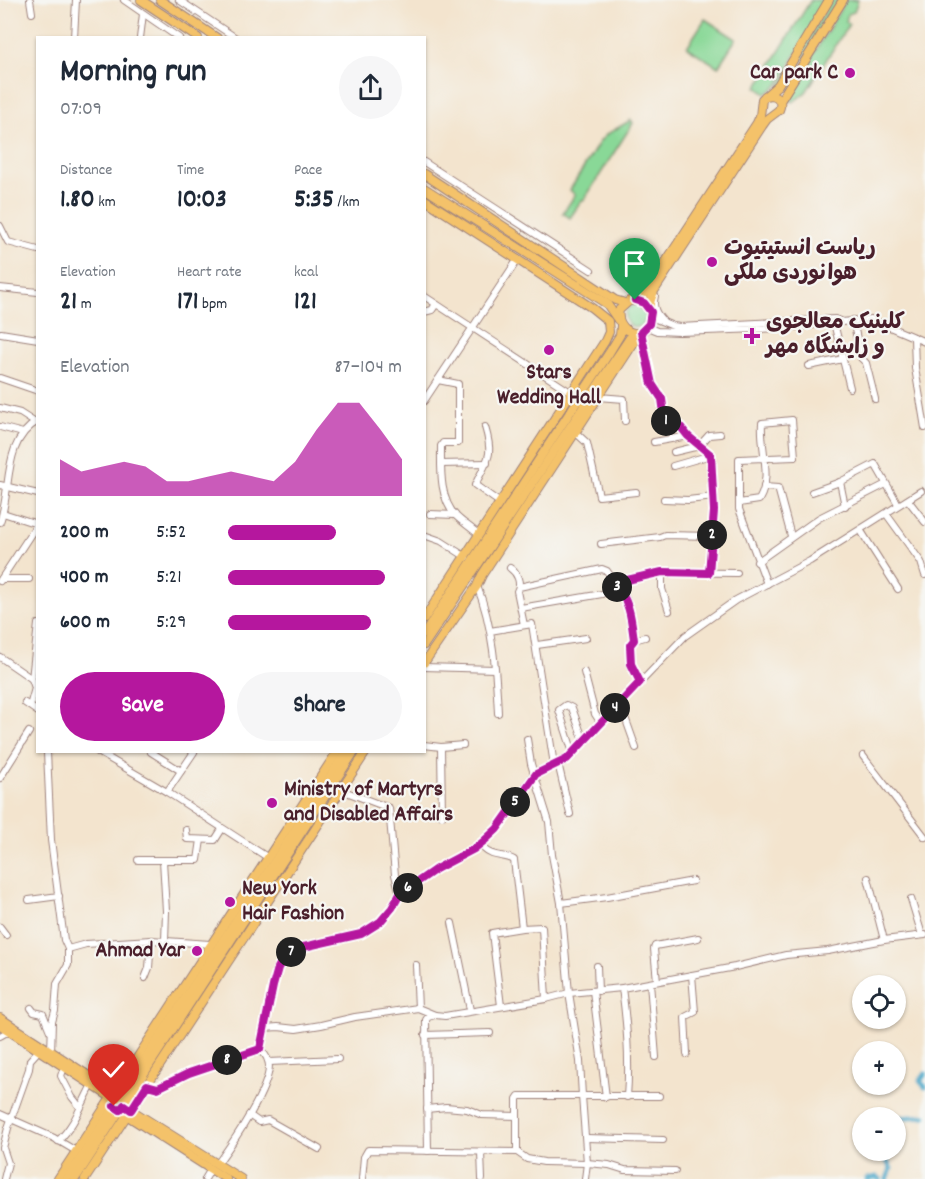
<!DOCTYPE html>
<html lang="en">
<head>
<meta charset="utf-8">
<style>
	body { margin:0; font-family:Dekko,"Playpen Sans Arabic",sans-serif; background:#f6f6f7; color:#1f2937; height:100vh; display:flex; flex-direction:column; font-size:22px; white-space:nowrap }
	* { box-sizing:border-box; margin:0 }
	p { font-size:20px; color:#747a83 }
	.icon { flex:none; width:33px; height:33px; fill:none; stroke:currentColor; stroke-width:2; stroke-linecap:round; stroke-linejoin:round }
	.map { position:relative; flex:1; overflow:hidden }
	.sheet { position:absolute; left:36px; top:36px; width:390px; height:717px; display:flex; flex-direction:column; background:#fff; border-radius:0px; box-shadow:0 2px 4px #0004 }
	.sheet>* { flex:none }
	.tools { position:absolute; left:852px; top:975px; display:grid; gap:12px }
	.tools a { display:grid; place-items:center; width:54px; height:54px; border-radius:50%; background:#fff; box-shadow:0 2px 4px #0004; font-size:30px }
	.pin { position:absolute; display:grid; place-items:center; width:51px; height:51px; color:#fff; margin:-62px -26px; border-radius:50% 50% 50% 0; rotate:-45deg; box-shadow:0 0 6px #0007 }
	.pin .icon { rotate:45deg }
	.km { position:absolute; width:30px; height:30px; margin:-15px; border-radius:50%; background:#222; color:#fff; font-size:16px; line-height:30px; text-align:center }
	.round { display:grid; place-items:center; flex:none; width:63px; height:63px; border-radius:32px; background:#f6f6f7 }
	.head { display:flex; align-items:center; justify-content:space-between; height:102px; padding:0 24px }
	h1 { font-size:33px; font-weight:700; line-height:45px }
	.metrics { display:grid; grid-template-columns:repeat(3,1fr); gap:9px; height:102px; padding:6px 24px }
	.metrics div { display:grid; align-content:center }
	.metrics b { font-size:26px; font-weight:700 }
	.metrics small { font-size:16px; font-weight:400 }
	.metrics p { font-size:16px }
	.chart { height:168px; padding:12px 24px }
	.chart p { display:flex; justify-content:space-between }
	.chart svg { width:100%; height:108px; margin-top:6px; fill:#b5179e; opacity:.7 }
	.primary-button { display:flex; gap:12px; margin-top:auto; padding:12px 24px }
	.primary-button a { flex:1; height:69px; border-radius:36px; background:#b5179e; color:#fff; font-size:24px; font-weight:700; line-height:69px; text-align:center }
	.primary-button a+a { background:#f6f6f7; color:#1f2937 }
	ul { padding:0 24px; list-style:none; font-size:20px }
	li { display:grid; grid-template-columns:96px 72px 1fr; align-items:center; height:45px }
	li i { height:15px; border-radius:8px; background:#b5179e }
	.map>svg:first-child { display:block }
</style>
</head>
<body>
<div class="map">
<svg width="925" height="1179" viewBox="0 0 925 1179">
	<rect width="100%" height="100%" fill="#f6f6f2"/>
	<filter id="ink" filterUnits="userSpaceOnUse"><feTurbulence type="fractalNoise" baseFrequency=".0167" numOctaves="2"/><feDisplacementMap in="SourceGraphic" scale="12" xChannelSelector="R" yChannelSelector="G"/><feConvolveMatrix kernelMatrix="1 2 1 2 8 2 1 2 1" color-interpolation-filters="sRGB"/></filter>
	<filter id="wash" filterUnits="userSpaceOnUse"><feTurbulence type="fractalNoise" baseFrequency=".008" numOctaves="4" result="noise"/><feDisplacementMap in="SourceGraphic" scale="24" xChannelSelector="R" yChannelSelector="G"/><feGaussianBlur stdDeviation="1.35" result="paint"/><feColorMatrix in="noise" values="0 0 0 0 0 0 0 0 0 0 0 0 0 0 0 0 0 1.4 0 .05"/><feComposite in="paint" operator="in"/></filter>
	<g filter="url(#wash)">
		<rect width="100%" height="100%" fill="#f3e4ce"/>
		<g fill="#89d897" stroke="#6a7c61" stroke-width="1.5">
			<polygon points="811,0 827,0 778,85 766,94 757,87"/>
			<polygon points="832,0 839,0 786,89 780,86"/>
			<polygon points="846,0 858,0 854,12 848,14 846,21 849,24 806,92 793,102 790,99 790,93"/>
			<polygon points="705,19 736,39 718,67 687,47"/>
			<polygon points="631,120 633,123 584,200 582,200 570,218 563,213 575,195 570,190 600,141 607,134"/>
			<circle cx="636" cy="316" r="11"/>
		</g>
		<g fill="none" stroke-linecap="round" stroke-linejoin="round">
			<g stroke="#4ba7c9" stroke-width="5">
				<polyline points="925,1074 920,1081 925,1087"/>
				<polyline points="896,1118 925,1116"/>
				<polyline points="881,1150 891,1169 887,1179"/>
				<polyline points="867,1179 877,1177 880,1179"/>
			</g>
		</g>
	</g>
	<g filter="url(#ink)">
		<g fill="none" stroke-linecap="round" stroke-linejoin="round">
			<g stroke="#9e827c" stroke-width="8">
				<g id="minor">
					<polyline points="30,0 32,13"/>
					<polyline points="124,0 179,38"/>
					<polyline points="179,0 236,38"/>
					<polyline points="74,38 76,0"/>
					<polyline points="140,38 143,14"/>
					<polyline points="424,162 591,270"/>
					<polyline points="0,226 8,242 38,250"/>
					<polyline points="0,288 38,292"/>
					<polyline points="424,296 572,393"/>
					<path d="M655 296C652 307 656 314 663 321"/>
					<polyline points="424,312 432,310 436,304"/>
					<polyline points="651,317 673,326 680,327 835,319 841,321"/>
					<polyline points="853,320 861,358 866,363 875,399"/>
					<polyline points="834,323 850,388"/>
					<polyline points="647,327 657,331 680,332 784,328 871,319 925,342"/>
					<polyline points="641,331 652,384 662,399 665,420 676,421 688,436 711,455 714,511 709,573"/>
					<polyline points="1,333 38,339"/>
					<polyline points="914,337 915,368 925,428"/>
					<polyline points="809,366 843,359"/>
					<polyline points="0,378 38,391"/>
					<path d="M438 380 458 384V443H443L441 446C441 468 439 499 456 516 463 523 472 528 479 535"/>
					<polyline points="599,397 624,399 625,421"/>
					<polyline points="424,401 518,259"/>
					<polyline points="0,408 20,413 34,422"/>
					<polyline points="0,427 23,433"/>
					<path d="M485 427C494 457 488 458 475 485L499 502"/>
					<polyline points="575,432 587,443 599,496 636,492"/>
					<polyline points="654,442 688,436"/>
					<polyline points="674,452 699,446 709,435 720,434"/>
					<polyline points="441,464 487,463"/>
					<polyline points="673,466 711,455"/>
					<polyline points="840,482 845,506"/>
					<polyline points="0,485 38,494"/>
					<polyline points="764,487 778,488 791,536"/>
					<polyline points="812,492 840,482 875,464 898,504"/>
					<polyline points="664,499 688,500 714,497"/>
					<polyline points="908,500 925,522"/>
					<path d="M739 503 759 500C773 476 760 449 762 423L792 420 795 457 739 459V509L767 584"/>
					<polyline points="3,513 37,524"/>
					<polyline points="430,514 455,515"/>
					<polyline points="887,515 921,562 925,575"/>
					<path d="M0 522C12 489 2 441 38 421"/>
					<polyline points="861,531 898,589"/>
					<polyline points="424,535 441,541 466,557"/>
					<polyline points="601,544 660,537 665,535 712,536"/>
					<polyline points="757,562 819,518 886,484"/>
					<path d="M510 568C517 573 522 583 517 591L524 625"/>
					<polyline points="662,572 662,589 669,611"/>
					<polyline points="2,579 29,579"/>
					<polyline points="0,581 38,523"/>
					<polyline points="614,583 662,572 737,573"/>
					<path d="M477 586C493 625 496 671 498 713"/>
					<polyline points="519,587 602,569 607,571 626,598 634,640"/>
					<polyline points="521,608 602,594"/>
					<polyline points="490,631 532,624 554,765"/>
					<polyline points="537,645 586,638"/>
					<polyline points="0,657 32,679 35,688 30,706"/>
					<polyline points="424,667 495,669"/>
					<polyline points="584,672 595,714 601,723"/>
					<polyline points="32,679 38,624"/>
					<polyline points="640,682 631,664 630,645 634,640 645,637"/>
					<polyline points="25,703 38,712"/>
					<polyline points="620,703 636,748"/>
					<polyline points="424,745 441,747 463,745"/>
					<polyline points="441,747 442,816"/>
					<polyline points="47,752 51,840 64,940 68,949 86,944 151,940 210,944"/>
					<polyline points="98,752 167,792 267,857"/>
					<polyline points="151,752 181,771"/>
					<polyline points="573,753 559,710 566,705 572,708 584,741"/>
					<polyline points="863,756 925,837"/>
					<polyline points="558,763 570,814"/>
					<polyline points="0,778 29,732"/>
					<polyline points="341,790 389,808 395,875 400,894"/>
					<polyline points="167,792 194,752"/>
					<polyline points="186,830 187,839 215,840 222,829"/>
					<path d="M484 841V849C493 858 504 854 514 860L522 928"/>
					<polyline points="138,860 198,860 201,840"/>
					<polyline points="163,860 166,911 165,941"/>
					<polyline points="868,878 884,940"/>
					<polyline points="911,899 922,935"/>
					<polyline points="29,900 59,896"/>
					<polyline points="561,903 607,897 693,881"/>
					<polyline points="452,923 470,1010"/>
					<polyline points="0,927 6,935"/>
					<polyline points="416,965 418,1008"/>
					<polyline points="597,966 598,991"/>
					<polyline points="145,978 149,968 151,940"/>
					<polyline points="657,981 654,949 655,946 698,938"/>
					<polyline points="650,983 656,1057"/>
					<path d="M622 988C627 1024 630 1060 627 1097"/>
					<polyline points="593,991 606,1097"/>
					<polyline points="501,1006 492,933 522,928 542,927 546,999"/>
					<polyline points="31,1008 34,1012 43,1014 50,1031"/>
					<polyline points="265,1028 278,1027 296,1029 321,1025 355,1017 418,1008 435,1015 445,1016 546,999 569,993 622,988 735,967 786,955 828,951 884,940 925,935"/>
					<polyline points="425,1035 490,1033"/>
					<polyline points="0,1036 9,1031"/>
					<polyline points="51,1052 52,1022 55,1011 57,984 68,965 68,949"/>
					<polyline points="687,1054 685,1017 695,1012 692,975"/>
					<polyline points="269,1062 338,1059"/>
					<polyline points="64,1067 61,1076 72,1097 80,1107"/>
					<polyline points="147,1085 158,1088 189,1073 260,1049"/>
					<polyline points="427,1109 446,1107 467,1109 482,1115 517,1116"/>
					<polyline points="0,1114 54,1138 76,1151"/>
					<polyline points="249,1115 259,1122 268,1120 319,1149"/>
					<polyline points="586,1138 663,1140"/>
					<path d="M58 1141C75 1125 81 1105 92 1085"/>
					<polyline points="428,1151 426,1020 428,1017 435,1015"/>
					<polyline points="481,1152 482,1179"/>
					<polyline points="517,1152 517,1099 519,1096 582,1096 580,1061 569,993 561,903 552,855 549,822 531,764 527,739"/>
					<path d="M218 1163C231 1145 276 1081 268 1061 267 1057 263 1052 260 1049L273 986 278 968 285 955 299 948 361 934 380 922 392 908 400 894 436 869 474 849 484 841 497 829 535 773 567 759 685 636 736 600 810 561 921 491"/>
					<polyline points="4,1179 8,1163 3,1148 8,1128 29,1069 30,1060 39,1050"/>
					<polyline points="205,1179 211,1169"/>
					<polyline points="362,1179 364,1157 368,1150 517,1152 527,1159 544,1162 587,1163 609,1165 625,1170 675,1171"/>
					<polyline points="585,1179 587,1163 582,1096 659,1096"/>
				</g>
			</g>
			<g stroke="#9e827c" stroke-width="10">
				<g id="major">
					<polyline points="141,0 198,38"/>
					<polyline points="160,0 217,38"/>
					<polyline points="780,101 843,0"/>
					<polyline points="424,174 615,300 625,303"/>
					<polyline points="424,188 607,304 618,320"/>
					<polyline points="424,199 592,308 608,321 609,332 605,341 424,619"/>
					<polyline points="640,301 757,123 760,116 762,99 778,85 829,0"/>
					<path d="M649 309 640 301H629L619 310C615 329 639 343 649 324 653 317 649 312 650 305 650 300 653 295 654 291L762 126 767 119 779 110C782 103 780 97 772 95L765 96"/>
					<polyline points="424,634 609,353 620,335 621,326"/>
					<polyline points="424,645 633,333"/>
					<polyline points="424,663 477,586 482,575 633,344 637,333"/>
					<polyline points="0,1018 115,1093"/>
					<polyline points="0,1025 112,1098"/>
					<polyline points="128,1108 241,1179"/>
					<polyline points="123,1113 226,1179"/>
					<polyline points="58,1179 337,752"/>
					<polyline points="67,1179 346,752"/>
					<polyline points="75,1179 354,752"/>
					<polyline points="85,1179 366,752"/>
				</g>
			</g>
			<use href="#minor" stroke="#fff" stroke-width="6"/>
			<use href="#major" stroke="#f4c26a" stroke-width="8"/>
		</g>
	</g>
	<g fill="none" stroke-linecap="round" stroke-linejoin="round" filter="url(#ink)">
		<g stroke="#fff" stroke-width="12">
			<path id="route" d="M114 1106 120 1110 124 1105 131 1110 147 1085 158 1088 189 1073 260 1049 273 986 278 968 285 955 299 948 361 934 380 922 392 908 400 894 436 869 474 849 484 841 497 829 536 774 567 759 640 682 631 664 630 645 634 640C631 617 630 601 614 583L662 572 709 573 714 511 711 455 688 436 676 421 665 420 662 399 652 384 641 332 649 324 651 312 644 303 635 300"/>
		</g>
		<use href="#route" stroke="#b5179e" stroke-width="8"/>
	</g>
	<g fill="#b5179e" stroke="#f6f6f2" stroke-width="2">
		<circle cx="850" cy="73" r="6"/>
		<circle cx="712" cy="262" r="6"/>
		<path d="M749 327h6v6h6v6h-6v6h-6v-6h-6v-6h6z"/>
		<circle cx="549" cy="350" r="6"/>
		<circle cx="272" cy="803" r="6"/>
		<circle cx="230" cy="902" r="6"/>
		<circle cx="197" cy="951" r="6"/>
	</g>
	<g text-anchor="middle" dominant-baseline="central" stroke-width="4.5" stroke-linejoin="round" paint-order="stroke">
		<g font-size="22" font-weight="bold" fill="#4a1f2b" stroke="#f6f6f2" text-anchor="start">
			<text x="838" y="73" text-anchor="end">Car park C</text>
			<text x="724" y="249">ریاست انستیتیوت<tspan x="724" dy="25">هوانوردی ملکی</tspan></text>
			<text x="766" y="323">کلینیک معالجوی<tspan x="766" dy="25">و زایشگاه مهر</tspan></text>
			<text x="549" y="373" text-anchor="middle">Stars<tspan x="549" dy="25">Wedding Hall</tspan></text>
			<text x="284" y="790">Ministry of Martyrs<tspan x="284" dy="25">and Disabled Affairs</tspan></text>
			<text x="242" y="889">New York<tspan x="242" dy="25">Hair Fashion</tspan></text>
			<text x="185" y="951" text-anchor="end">Ahmad Yar</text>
		</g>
	</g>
</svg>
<div class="tools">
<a><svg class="icon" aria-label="locate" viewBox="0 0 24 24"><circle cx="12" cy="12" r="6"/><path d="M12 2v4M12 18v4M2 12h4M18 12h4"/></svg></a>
<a>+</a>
<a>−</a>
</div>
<div class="pin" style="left:635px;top:300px;background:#1e9e55"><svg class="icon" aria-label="arrive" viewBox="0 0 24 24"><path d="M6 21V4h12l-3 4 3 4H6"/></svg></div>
<div class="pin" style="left:114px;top:1106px;background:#d93025"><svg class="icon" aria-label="check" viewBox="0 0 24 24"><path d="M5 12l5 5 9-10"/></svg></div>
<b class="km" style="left:666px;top:421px">1</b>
<b class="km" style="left:712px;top:535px">2</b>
<b class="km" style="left:617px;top:587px">3</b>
<b class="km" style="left:615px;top:708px">4</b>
<b class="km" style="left:515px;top:802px">5</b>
<b class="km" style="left:408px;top:888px">6</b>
<b class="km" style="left:291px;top:952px">7</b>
<b class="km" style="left:227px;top:1060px">8</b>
<section class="sheet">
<div class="head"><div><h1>Morning run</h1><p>07:09</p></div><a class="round"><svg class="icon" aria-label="share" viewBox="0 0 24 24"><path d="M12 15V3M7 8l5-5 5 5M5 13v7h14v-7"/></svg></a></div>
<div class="metrics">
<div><p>Distance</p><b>1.80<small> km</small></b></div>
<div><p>Time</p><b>10:03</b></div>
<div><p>Pace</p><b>5:35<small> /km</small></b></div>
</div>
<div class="metrics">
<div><p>Elevation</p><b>21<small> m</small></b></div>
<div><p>Heart rate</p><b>171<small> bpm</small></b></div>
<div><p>kcal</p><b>121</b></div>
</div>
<div class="chart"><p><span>Elevation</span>87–104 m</p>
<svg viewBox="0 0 160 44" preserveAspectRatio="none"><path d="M0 44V29L10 34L20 32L30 30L40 32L50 38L60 38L70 36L80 34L90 36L100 38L110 30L120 17L130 6L140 6L150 17L160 29V44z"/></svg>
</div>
<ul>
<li><b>200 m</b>5:52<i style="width:62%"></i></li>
<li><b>400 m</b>5:21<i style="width:90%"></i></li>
<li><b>600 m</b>5:29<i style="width:82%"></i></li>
</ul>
<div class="primary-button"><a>Save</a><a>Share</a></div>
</section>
</div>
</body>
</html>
